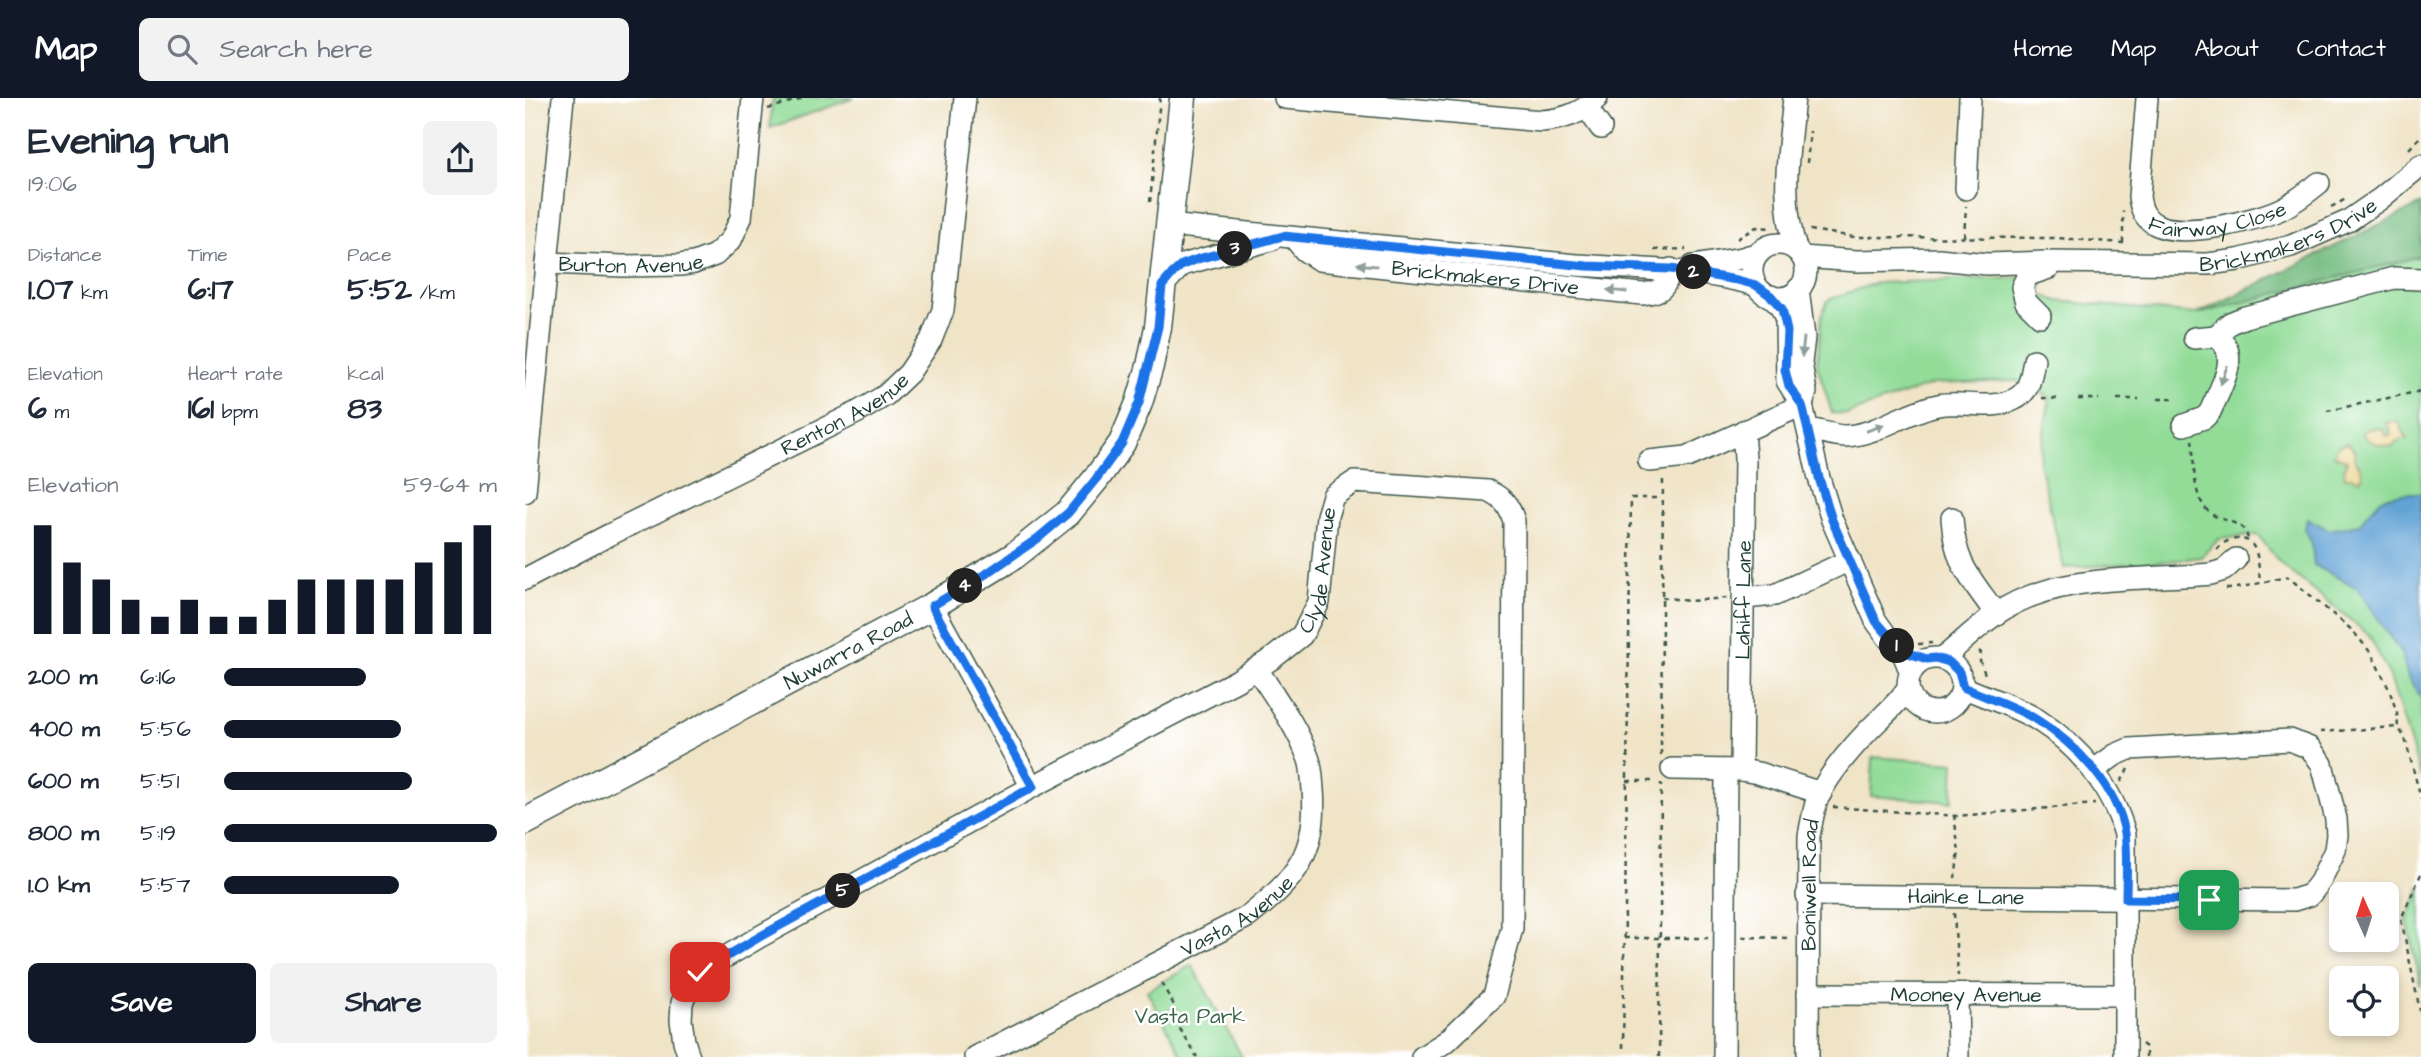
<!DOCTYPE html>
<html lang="en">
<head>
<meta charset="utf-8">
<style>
	body { margin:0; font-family:"Architects Daughter",sans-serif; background:#f2f2f3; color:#1f2937; height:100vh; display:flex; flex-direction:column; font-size:26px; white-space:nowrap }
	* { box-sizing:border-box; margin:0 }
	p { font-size:23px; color:#747a83 }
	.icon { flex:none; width:38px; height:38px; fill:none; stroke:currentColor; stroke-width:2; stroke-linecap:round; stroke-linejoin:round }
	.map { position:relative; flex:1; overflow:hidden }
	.sheet { display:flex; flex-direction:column; background:#fff; width:525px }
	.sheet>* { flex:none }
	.needle { width:46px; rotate:357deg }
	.buttons { position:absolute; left:1804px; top:784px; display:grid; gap:14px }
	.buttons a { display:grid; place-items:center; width:70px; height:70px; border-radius:10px; background:#fff; box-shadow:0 4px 10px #0003; font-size:35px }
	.pin { position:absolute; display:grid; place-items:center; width:60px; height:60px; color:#fff; margin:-30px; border-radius:14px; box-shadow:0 4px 10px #0006 }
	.km { position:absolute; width:35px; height:35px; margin:-18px; border-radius:50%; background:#222; color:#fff; font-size:19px; line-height:35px; text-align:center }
	.round { display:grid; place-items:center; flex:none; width:74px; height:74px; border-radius:10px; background:#f2f2f3 }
	.overview { display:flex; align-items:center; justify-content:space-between; height:119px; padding:0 28px }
	h1 { font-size:38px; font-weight:800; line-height:52px }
	.stats { display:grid; grid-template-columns:repeat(3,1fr); gap:10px; height:119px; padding:7px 28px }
	.stats div { display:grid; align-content:center }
	.stats b { font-size:30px; font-weight:800 }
	.stats small { font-size:19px; font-weight:400 }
	.stats p { font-size:19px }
	.chart { height:196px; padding:14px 28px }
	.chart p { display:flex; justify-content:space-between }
	.chart svg { width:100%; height:126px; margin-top:7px; stroke:#111827; stroke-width:6 }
	.cta { display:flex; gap:14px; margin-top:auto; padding:14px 28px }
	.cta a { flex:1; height:80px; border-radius:10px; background:#111827; color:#fff; font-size:28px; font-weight:800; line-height:80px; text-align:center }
	.cta a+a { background:#f2f2f3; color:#1f2937 }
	ul { padding:0 28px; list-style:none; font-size:23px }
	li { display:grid; grid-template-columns:112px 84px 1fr; align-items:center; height:52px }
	li i { height:18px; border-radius:9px; background:#111827 }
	header { display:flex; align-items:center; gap:42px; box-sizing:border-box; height:98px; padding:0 35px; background:#111827; color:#fff }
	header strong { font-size:33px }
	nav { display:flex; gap:38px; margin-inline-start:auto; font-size:24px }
	.search { width:490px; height:63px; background:#f2f2f3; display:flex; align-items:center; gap:18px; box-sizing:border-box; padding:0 24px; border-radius:10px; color:#747a83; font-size:26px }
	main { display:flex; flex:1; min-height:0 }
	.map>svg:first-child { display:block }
</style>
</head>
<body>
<header>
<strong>Map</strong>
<div class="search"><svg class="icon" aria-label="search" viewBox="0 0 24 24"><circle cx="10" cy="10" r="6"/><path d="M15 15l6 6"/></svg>Search here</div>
<nav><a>Home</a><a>Map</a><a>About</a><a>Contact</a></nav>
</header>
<main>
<section class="sheet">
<div class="overview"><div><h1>Evening run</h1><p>19:06</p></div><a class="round"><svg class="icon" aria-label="share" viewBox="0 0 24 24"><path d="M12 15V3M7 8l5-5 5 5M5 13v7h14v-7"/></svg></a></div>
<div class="stats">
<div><p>Distance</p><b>1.07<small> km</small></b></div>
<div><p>Time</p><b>6:17</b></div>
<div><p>Pace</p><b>5:52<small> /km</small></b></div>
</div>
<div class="stats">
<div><p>Elevation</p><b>6<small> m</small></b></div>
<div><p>Heart rate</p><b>161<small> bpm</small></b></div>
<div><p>kcal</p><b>83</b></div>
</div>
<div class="chart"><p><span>Elevation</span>59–64 m</p>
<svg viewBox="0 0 160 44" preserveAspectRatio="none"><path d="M5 44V6M15 44V19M25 44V25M35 44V32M45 44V38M55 44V32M65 44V38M75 44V38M85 44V32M95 44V25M105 44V25M115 44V25M125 44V25M135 44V19M145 44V12M155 44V6"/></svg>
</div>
<ul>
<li><b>200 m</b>6:16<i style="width:52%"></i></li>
<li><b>400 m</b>5:56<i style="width:65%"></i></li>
<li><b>600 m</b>5:51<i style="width:69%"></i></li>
<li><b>800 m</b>5:19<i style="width:100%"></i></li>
<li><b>1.0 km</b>5:57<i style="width:64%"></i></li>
</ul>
<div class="cta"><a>Save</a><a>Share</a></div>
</section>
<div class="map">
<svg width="1896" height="959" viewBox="0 0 1896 959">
	<rect width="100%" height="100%" fill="#fff"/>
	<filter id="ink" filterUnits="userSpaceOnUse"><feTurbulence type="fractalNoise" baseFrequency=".0143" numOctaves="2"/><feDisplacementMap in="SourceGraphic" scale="14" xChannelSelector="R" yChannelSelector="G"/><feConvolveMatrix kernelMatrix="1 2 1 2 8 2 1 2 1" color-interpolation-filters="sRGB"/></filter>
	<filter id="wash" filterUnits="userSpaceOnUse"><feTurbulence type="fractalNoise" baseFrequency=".00686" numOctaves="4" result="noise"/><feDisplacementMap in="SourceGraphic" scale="28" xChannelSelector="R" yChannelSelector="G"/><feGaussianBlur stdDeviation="1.57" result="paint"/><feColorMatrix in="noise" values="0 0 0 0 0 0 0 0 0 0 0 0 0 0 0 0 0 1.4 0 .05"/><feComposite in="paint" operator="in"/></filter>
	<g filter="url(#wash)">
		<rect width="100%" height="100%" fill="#f0e4c7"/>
		<g fill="#92dc98" stroke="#588c66" stroke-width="2">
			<polygon points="248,0 329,0 245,30"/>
			<polygon points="1896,158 1896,679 1865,579 1844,537 1755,465 1733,437 1694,441 1676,459 1644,463 1539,470 1514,364 1525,299 1492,283 1409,286 1322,316 1307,315 1292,267 1297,216 1303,202 1350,185 1519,179 1515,196 1532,203 1672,216"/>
			<polygon points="1348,659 1429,665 1427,704 1346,698"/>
			<polygon points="1896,789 1896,889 1882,822"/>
			<polygon points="667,867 717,959 658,959 622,893"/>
		</g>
		<polygon fill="#75bc80" stroke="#4a7c5a" stroke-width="2" points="1896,106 1896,158 1672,216"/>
		<g fill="#eeda9e" stroke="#868c69" stroke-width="2">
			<path d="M1873 323 1882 341H1876L1867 349C1857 348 1843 345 1837 335L1845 330 1858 331 1860 336 1864 338 1866 334 1861 325Z"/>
			<path d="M1823 345 1830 354V362C1835 368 1840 375 1835 382L1828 379H1820L1819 370 1822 363 1809 357 1813 348Z"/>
		</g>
		<path fill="#62a3d5" stroke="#407084" stroke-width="2" d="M1896 395V600L1883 579 1877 557 1833 490 1789 467 1787 445 1780 432 1782 420 1804 432 1835 426C1854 397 1862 395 1896 395Z"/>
	</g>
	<g filter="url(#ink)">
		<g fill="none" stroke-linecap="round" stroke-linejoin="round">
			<g stroke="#3e564a" stroke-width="24">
				<g id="minor">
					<path d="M760 0 1017 23C1038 21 1056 16 1072 0"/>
					<path d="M1269 0C1264 52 1254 103 1272 153"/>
					<path id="s1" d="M1622 0 1614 99C1616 111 1619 120 1630 126 1656 141 1732 123 1758 110 1771 103 1783 94 1794 85"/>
					<polyline points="1062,10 1076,30"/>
					<polyline points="1441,91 1445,0"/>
					<path d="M643 127C775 140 908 153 1041 166 1106 172 1168 169 1231 187"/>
					<path id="s2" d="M769 140 780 153 794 162 1117 196C1139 194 1139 190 1146 171"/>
					<circle cx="1254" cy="173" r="27"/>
					<path id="s3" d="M1277 159 1332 163 1414 161 1462 166 1522 164 1683 166 1713 162 1766 148 1823 123 1855 101 1896 67"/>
					<path id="s4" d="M22 165 98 168 155 167 169 165 190 157 206 142 216 120 228 0"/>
					<polyline points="1168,168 1217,160 1234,155"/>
					<polyline points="637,188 657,167 746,142"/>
					<polyline points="1273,191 1279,239 1276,265 1281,294 1277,307"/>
					<polyline points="1246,198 1257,211 1261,222 1262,283 1277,307 1294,380 1307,422 1351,523 1364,541 1377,553 1386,575"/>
					<polyline points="1515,218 1501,204 1497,189 1503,177 1524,170"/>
					<polyline points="1691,238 1705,225 1720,219 1869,180 1896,181"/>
					<path d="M1659 327 1679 320 1685 314C1695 290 1718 256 1691 238L1669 240"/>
					<path d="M1284 331C1296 333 1309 338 1321 338 1354 336 1381 313 1413 307 1436 302 1465 313 1488 302 1505 295 1506 278 1509 262"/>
					<polyline points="1124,363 1162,359 1277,307"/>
					<polyline points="0,394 38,0"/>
					<path d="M1427 420C1430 467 1445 479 1471 516"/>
					<path id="s5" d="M0 481 84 437 333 314 361 297 384 275 406 242 418 212 440 0"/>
					<polyline points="1219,500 1250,497 1325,462"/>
					<polyline points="407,508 507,689"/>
					<circle cx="1410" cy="587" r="27"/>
					<path d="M1417 561C1435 546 1452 529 1471 516 1532 474 1615 483 1686 476L1699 472 1711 461"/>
					<path d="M1438 589C1462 600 1490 608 1513 622 1555 649 1587 689 1600 736V959"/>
					<polyline points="1147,671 1216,672 1233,675 1296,695"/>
					<path id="s6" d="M1216 672 1220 360 1218 333"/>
					<path id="s7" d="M1282 797 1769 802 1785 797 1795 784 1810 752 1812 737 1811 721 1797 666 1785 650 1765 642 1604 651 1590 657 1569 672"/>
					<path id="s8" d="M1283 896 1599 897"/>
					<polyline points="1432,897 1433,959"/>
					<path id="s9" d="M164 959 159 943 156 922 157 905 163 889 175 874 236 838 507 689 713 582 748 560 777 537 794 504 802 418 808 398 829 384 963 393C978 400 984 407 989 423L987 830 969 898 922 943 897 959"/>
					<path id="s10" d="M450 959 724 818C771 780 793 755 788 691 787 681 787 668 783 659 771 627 750 599 732 571"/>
					<polyline points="1199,959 1201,672"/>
					<path id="s11" d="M1283 959 1284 738C1286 727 1288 716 1291 705 1299 682 1325 652 1342 634 1356 619 1371 608 1383 590"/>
				</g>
			</g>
			<g stroke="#3e564a" stroke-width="29">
				<g id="major">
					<path id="s12" d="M0 724 407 508 489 458 543 415 571 381 597 345 614 305 625 268 633 229 658 0"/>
				</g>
			</g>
			<g stroke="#3e564a" stroke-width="2.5" stroke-dasharray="5 5" stroke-linecap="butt">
				<polyline points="243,11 278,0"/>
				<polyline points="1884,51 1896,38"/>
				<polyline points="1282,65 1285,33"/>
				<polyline points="625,104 635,0"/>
				<polyline points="1806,109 1821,101"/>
				<polyline points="1285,132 1330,139 1532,140 1599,145"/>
				<polyline points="1439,139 1441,108"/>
				<polyline points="1212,141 1231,129 1247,130"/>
				<polyline points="1598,145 1598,113"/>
				<polyline points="1129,152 1161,151"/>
				<polyline points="1517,300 1535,301"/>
				<polyline points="1553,301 1574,301"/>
				<polyline points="1592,301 1614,301"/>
				<polyline points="1633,301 1651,301"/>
				<polyline points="1802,313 1896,293"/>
				<path d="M1667 342C1670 364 1666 394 1682 412 1694 426 1722 420 1723 443"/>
				<path d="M1692 452C1696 446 1702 442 1711 441 1735 438 1733 467 1735 484"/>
				<path d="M1701 491C1722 490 1742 482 1763 479L1827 532 1846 555 1864 591 1872 615 1873 629 1880 640 1896 701"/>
				<polyline points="1137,499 1164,503 1202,500"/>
				<polyline points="1393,546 1407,545"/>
				<polyline points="1454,553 1456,555 1454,560 1461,579"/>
				<polyline points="1795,634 1872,629"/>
				<polyline points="1136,657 1138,380"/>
				<polyline points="1102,683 1132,683"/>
				<polyline points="1596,684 1603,671"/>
				<polyline points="1308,709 1432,718 1570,706"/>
				<polyline points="1429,717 1434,754 1430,780"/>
				<polyline points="1896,776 1876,821 1896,918"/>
				<polyline points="1429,815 1433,878"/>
				<polyline points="1217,839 1266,840"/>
				<polyline points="1099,840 1183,840"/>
				<polyline points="636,885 649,907 652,926 672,959"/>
				<polyline points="1617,946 1621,949 1621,959"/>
				<polyline points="1098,950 1106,400 1136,400"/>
				<polyline points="1134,959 1136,685"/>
			</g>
			<use href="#minor" stroke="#fff" stroke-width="21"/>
			<use href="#major" stroke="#fff" stroke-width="26"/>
		</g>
		<defs><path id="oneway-solid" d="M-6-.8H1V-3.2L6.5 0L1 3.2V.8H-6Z" transform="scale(1.75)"/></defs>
		<g fill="#8f9e9a">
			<use href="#oneway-solid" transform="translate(842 167) rotate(-174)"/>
			<use href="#oneway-solid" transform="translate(1092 193) rotate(-174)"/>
			<use href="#oneway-solid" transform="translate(1278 249) rotate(96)"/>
			<use href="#oneway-solid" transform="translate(1699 277) rotate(110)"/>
			<use href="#oneway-solid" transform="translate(1350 330) rotate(-20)"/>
		</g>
	</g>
	<g fill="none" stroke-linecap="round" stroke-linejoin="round" filter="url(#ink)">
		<g stroke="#fff" stroke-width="14">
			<path id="route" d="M175 874 236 838 508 689 407 508 461 476 512 441 543 415 571 381 597 345 614 305 633 229 637 188 648 175 657 167 673 161 758 138 1062 168 1146 171 1212 182 1231 187 1246 198 1257 211 1262 233 1260 272 1264 288 1277 307 1294 380 1307 422 1351 523 1377 553 1402 561 1410 560 1424 564 1434 574 1438 589C1462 600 1490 608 1512 622 1551 646 1592 689 1600 735 1603 756 1601 780 1601 801L1684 802"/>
		</g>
		<use href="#route" stroke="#1a73e8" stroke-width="9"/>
	</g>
	<g text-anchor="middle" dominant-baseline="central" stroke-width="5" stroke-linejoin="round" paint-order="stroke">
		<g font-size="21" fill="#1f3d34" stroke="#fff">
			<text stroke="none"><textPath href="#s1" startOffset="196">Fairway Close</textPath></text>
			<text stroke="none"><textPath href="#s3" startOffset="492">Brickmakers Drive</textPath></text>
			<text stroke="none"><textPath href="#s4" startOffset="84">Burton Avenue</textPath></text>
			<text stroke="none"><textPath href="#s2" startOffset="201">Brickmakers Drive</textPath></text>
			<text stroke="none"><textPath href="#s5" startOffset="360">Renton Avenue</textPath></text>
			<text stroke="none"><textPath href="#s9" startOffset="850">Clyde Avenue</textPath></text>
			<text stroke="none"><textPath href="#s6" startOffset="170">Lahiff Lane</textPath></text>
			<text stroke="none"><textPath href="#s12" startOffset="366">Nuwarra Road</textPath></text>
			<text stroke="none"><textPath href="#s11" startOffset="172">Boniwell Road</textPath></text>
			<text stroke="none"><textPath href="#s7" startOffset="159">Hainke Lane</textPath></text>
			<text stroke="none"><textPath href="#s10" startOffset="298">Vasta Avenue</textPath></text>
			<text stroke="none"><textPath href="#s8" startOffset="158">Mooney Avenue</textPath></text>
		</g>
		<g font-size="21" fill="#3c654d" stroke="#fff">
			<text x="665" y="918">Vasta Park</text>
		</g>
	</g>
</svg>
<div class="buttons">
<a><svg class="needle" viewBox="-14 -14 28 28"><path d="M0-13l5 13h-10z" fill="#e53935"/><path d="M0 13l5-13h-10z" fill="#747a83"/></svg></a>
<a><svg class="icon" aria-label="locate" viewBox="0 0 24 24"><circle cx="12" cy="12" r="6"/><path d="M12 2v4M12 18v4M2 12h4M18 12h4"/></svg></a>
</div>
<div class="pin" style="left:1684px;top:802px;background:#1e9e55"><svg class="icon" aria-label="arrive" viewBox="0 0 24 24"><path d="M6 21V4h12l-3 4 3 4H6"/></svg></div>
<div class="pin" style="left:175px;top:874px;background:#d93025"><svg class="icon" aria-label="check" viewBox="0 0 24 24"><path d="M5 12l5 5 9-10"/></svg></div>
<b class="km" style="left:1372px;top:548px">1</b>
<b class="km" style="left:1169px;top:174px">2</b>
<b class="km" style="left:710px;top:151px">3</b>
<b class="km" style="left:440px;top:488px">4</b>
<b class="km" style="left:318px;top:793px">5</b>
</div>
</main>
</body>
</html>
